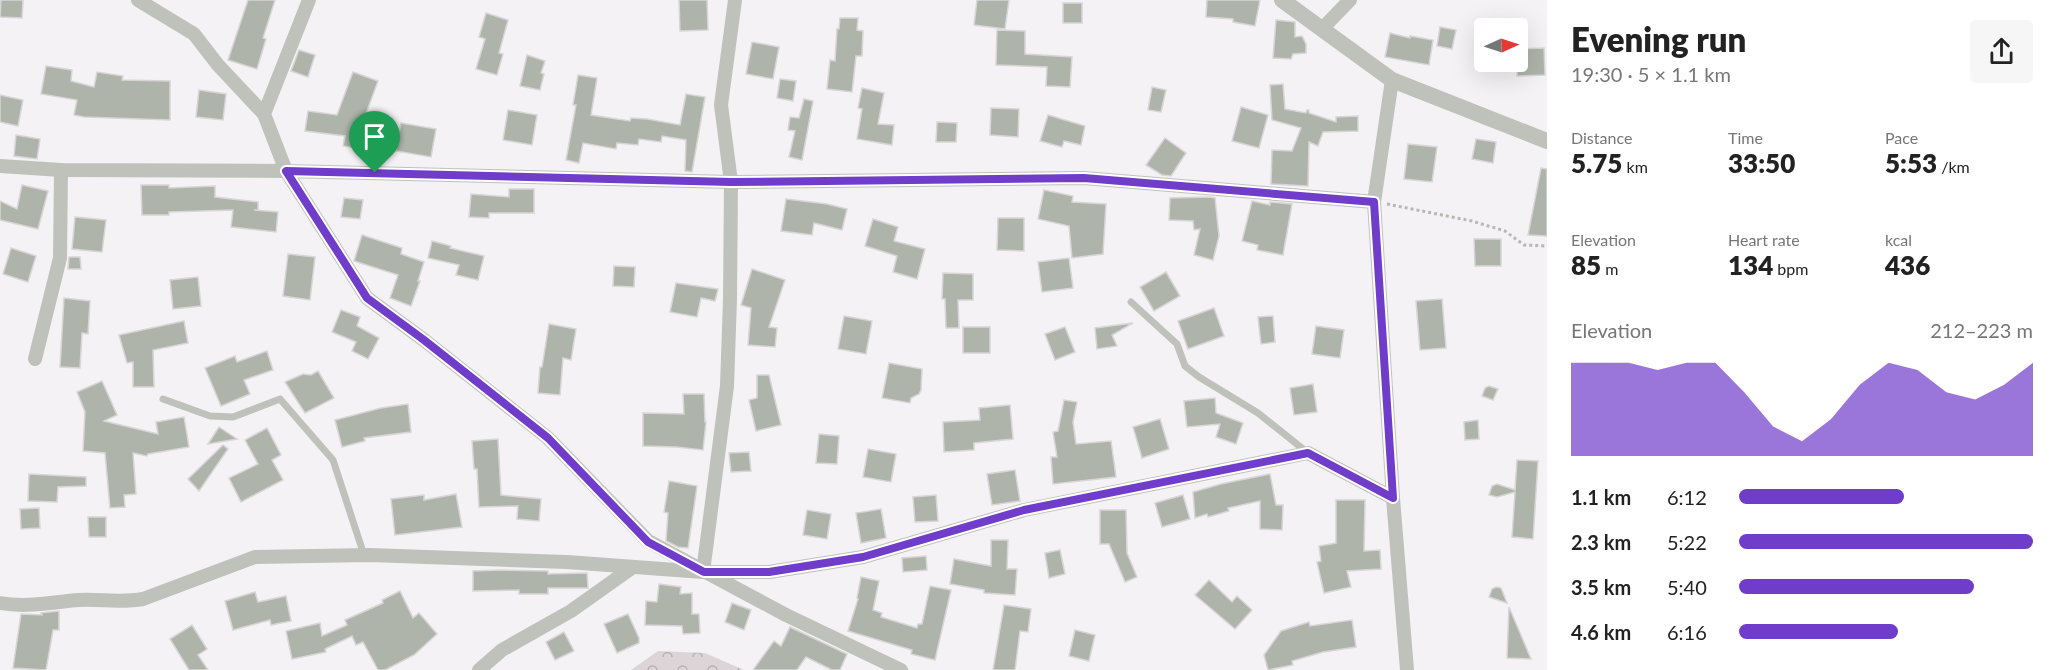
<!DOCTYPE html>
<html lang="en">
<head>
<meta charset="utf-8">
<style>
	body { margin:0; font-family:Lato,sans-serif; background:#f6f6f6; color:#222; height:100vh; display:flex; flex-direction:column; font-size:22px; white-space:nowrap }
	* { box-sizing:border-box; margin:0 }
	p { font-size:20px; color:#767676 }
	.icon { flex:none; width:33px; height:33px; fill:none; stroke:currentColor; stroke-width:2; stroke-linecap:round; stroke-linejoin:round }
	.map { position:relative; flex:1; overflow:hidden }
	.details { display:flex; flex-direction:column; background:#fff; width:510px }
	.details>* { flex:none }
	.needle { width:39px; rotate:87deg }
	.tools { position:absolute; left:1474px; top:18px; display:grid; gap:12px }
	.tools a { display:grid; place-items:center; width:54px; height:54px; border-radius:6px; background:#fff; box-shadow:0 6px 24px #0002; font-size:30px }
	.pin { position:absolute; display:grid; place-items:center; width:51px; height:51px; color:#fff; margin:-62px -26px; border-radius:50% 50% 50% 0; rotate:-45deg; box-shadow:0 0 6px #0007 }
	.pin .icon { rotate:45deg }
	.round { display:grid; place-items:center; flex:none; width:63px; height:63px; border-radius:6px; background:#f6f6f6 }
	.summary { display:flex; align-items:center; justify-content:space-between; height:102px; padding:0 24px }
	h1 { font-size:33px; font-weight:800; line-height:45px }
	.figures { display:grid; grid-template-columns:repeat(3,1fr); gap:9px; height:102px; padding:6px 24px }
	.figures div { display:grid; align-content:center }
	.figures b { font-size:26px; font-weight:800 }
	.figures small { font-size:16px; font-weight:400 }
	.figures p { font-size:16px }
	.chart { height:168px; padding:12px 24px }
	.chart p { display:flex; justify-content:space-between }
	.chart svg { width:100%; height:108px; margin-top:6px; fill:#703dcb; opacity:.7 }
	ul { padding:0 24px; list-style:none; font-size:20px }
	li { display:grid; grid-template-columns:96px 72px 1fr; align-items:center; height:45px }
	li i { height:15px; border-radius:8px; background:#703dcb }
	main { display:flex; flex:1; min-height:0 }
	.map>svg:first-child { display:block }
</style>
</head>
<body>
<main>
<div class="map">
<svg width="1547" height="670" viewBox="0 0 1547 670">
	<defs>
		<pattern id="forest-crowns" width="20" height="18" patternUnits="userSpaceOnUse" patternTransform="scale(1.5)"><rect width="20" height="18" fill="#dcd4d6"/><path d="M2 6a3 3 0 1 1 6 0M12 15a3 3 0 1 1 6 0" fill="none" stroke="#b7b1b1"/></pattern>
	</defs>
	<rect width="100%" height="100%" fill="#f5f2f5"/>
	<polygon fill="url(#forest-crowns)" points="658,651 705,653 744,670 631,670"/>
	<g fill="#aeb4aa" stroke="#d7d5d6" stroke-width="1.5">
		<polygon points="1,0 23,0 22,18 0,17"/>
		<polygon points="248,0 275,0 263,38 266,39 257,69 228,60"/>
		<polygon points="679,0 707,0 708,30 680,31"/>
		<polygon points="977,0 1009,0 1005,29 974,25"/>
		<polygon points="1207,0 1260,0 1255,26 1233,22 1233,19 1206,17"/>
		<rect x="1063" y="3" width="19" height="20"/>
		<polygon points="486,13 508,20 499,53 503,54 497,75 476,69 485,39 479,37"/>
		<polygon points="840,18 858,18 857,30 863,31 862,56 856,56 852,92 827,89 830,60 835,61 837,29 839,29"/>
		<polygon points="1276,20 1295,22 1295,37 1302,36 1306,44 1306,53 1293,54 1291,59 1273,58"/>
		<polygon points="1440,27 1456,30 1452,49 1437,46"/>
		<polygon points="997,30 1025,31 1025,54 1072,57 1070,87 1046,86 1047,67 996,65"/>
		<polygon points="1390,33 1410,38 1410,36 1433,40 1429,65 1385,57"/>
		<polygon points="752,42 779,47 773,79 746,74"/>
		<polygon points="1544,48 1545,75 1517,76 1518,49"/>
		<polygon points="299,50 315,55 308,77 291,71"/>
		<polygon points="527,55 545,61 541,73 544,74 540,90 520,86"/>
		<polygon points="46,66 72,70 71,81 94,87 97,72 123,76 122,80 170,81 170,120 84,117 74,115 77,100 41,94"/>
		<polygon points="353,72 378,81 364,119 377,121 373,151 343,146 345,136 305,131 308,111 337,115"/>
		<polygon points="578,75 597,78 591,115 630,121 631,118 647,119 680,125 686,94 705,97 692,172 685,171 686,140 662,136 661,142 639,139 638,145 617,143 616,149 583,143 579,163 566,160 576,105 573,105"/>
		<polygon points="780,79 796,81 793,101 777,98"/>
		<polygon points="1283,84 1285,109 1306,113 1307,110 1309,110 1309,113 1336,122 1336,117 1358,116 1358,131 1323,132 1318,146 1309,142 1308,186 1271,184 1272,150 1292,151 1301,128 1272,120 1270,85"/>
		<polygon points="1152,87 1166,90 1161,112 1148,110"/>
		<polygon points="862,88 884,93 878,124 894,125 892,145 857,139 862,109 858,108"/>
		<polygon points="199,90 226,94 223,120 196,117"/>
		<polygon points="0,95 23,100 18,126 0,122"/>
		<polygon points="804,99 813,101 802,160 789,157 795,131 788,130 790,117 799,118"/>
		<polygon points="1241,107 1268,115 1259,148 1232,141"/>
		<polygon points="991,108 1019,109 1018,137 990,135"/>
		<polygon points="508,110 537,115 532,145 503,140"/>
		<polygon points="1048,115 1085,126 1081,145 1064,141 1062,147 1040,141"/>
		<polygon points="937,122 957,123 956,142 936,142"/>
		<polygon points="401,123 436,129 431,157 396,151"/>
		<polygon points="16,135 40,139 37,159 14,156"/>
		<polygon points="1165,138 1186,153 1171,176 1162,175 1146,165"/>
		<polygon points="1476,139 1496,142 1493,163 1472,159"/>
		<polygon points="1408,144 1437,147 1432,182 1404,179"/>
		<polygon points="1541,168 1547,169 1547,236 1528,235"/>
		<polygon points="22,185 48,191 38,229 0,220 0,201 17,209"/>
		<polygon points="141,185 169,185 169,188 215,186 215,197 258,202 258,210 254,210 278,212 276,232 231,227 233,210 169,212 169,215 142,215"/>
		<polygon points="509,189 534,189 534,213 489,213 489,218 469,217 471,194 509,197"/>
		<polygon points="1044,190 1073,196 1072,202 1106,204 1103,254 1072,258 1069,226 1038,219"/>
		<polygon points="1209,197 1215,198 1219,236 1213,260 1194,255 1200,229 1194,230 1193,221 1169,220 1170,198"/>
		<polygon points="344,198 363,200 360,219 341,217"/>
		<polygon points="786,199 827,204 847,209 842,230 814,223 812,235 781,231"/>
		<polygon points="1252,201 1270,205 1270,202 1292,204 1283,255 1257,250 1258,245 1242,241"/>
		<polygon points="75,217 106,220 102,252 72,249"/>
		<polygon points="998,218 1024,218 1024,251 997,250"/>
		<polygon points="873,219 898,227 894,241 925,249 917,279 893,272 897,256 865,246"/>
		<polygon points="362,235 402,248 401,254 424,262 418,281 420,281 411,306 390,298 398,275 354,261"/>
		<polygon points="1474,239 1501,239 1501,266 1475,266"/>
		<polygon points="432,241 451,246 450,248 484,256 478,280 456,275 459,265 428,258"/>
		<polygon points="11,248 36,256 28,282 3,274"/>
		<polygon points="288,254 315,257 310,300 283,296"/>
		<polygon points="69,257 80,257 81,269 68,269"/>
		<polygon points="1069,258 1073,288 1042,292 1038,262"/>
		<polygon points="614,266 635,267 634,287 613,286"/>
		<polygon points="752,269 785,280 769,327 777,328 775,347 748,345 751,308 741,305"/>
		<polygon points="1166,272 1180,296 1154,311 1140,287"/>
		<polygon points="943,273 973,274 973,300 958,300 959,328 946,328 945,299 942,299"/>
		<polygon points="198,277 201,306 173,309 170,280"/>
		<polygon points="676,283 718,289 715,301 701,298 697,317 670,312"/>
		<polygon points="64,298 90,301 88,334 82,333 80,368 60,367"/>
		<polygon points="1442,299 1446,348 1420,350 1416,301"/>
		<polygon points="1214,308 1224,336 1188,349 1178,321"/>
		<polygon points="341,310 360,317 357,326 379,338 368,359 352,351 356,342 332,332"/>
		<polygon points="844,316 872,321 866,354 838,349"/>
		<polygon points="1273,316 1275,342 1261,344 1258,317"/>
		<polygon points="184,321 188,343 153,350 154,387 133,387 133,362 127,363 119,335"/>
		<polygon points="1133,323 1112,335 1117,346 1097,349 1095,328"/>
		<polygon points="549,324 576,329 571,360 563,358 560,395 538,393 540,367 542,367"/>
		<polygon points="1316,326 1344,330 1340,358 1312,354"/>
		<rect x="963" y="327" width="27" height="26"/>
		<polygon points="1065,327 1075,352 1055,360 1045,334"/>
		<polygon points="267,351 273,370 244,380 250,394 221,406 205,368 235,356 237,362"/>
		<polygon points="889,363 922,369 921,390 919,394 911,398 910,403 882,398"/>
		<polygon points="318,371 334,398 305,413 285,382 303,374 311,375"/>
		<polygon points="757,375 769,375 781,425 756,431 749,400 757,398"/>
		<polygon points="102,381 117,415 104,421 158,434 156,422 184,417 189,447 148,454 147,456 133,453 136,494 124,495 125,507 110,508 105,453 83,451 85,412 77,392"/>
		<polygon points="1313,384 1317,412 1294,415 1290,388"/>
		<polygon points="1489,386 1498,389 1493,400 1482,396 1485,388"/>
		<polygon points="683,394 704,394 705,422 706,422 703,450 676,447 643,446 643,413 684,414"/>
		<polygon points="1215,398 1216,413 1243,423 1236,444 1216,437 1220,424 1187,427 1184,401"/>
		<polygon points="1064,400 1077,402 1073,422 1076,444 1111,441 1116,477 1053,484 1051,457 1057,457 1053,432 1058,431"/>
		<polygon points="408,404 411,432 364,438 365,441 342,447 335,420 381,408"/>
		<polygon points="1010,405 1013,439 974,443 974,450 944,452 943,422 980,420 979,408"/>
		<polygon points="1160,419 1169,449 1142,458 1133,427"/>
		<polygon points="1478,420 1479,439 1465,440 1464,422"/>
		<polygon points="219,427 237,439 208,444"/>
		<polygon points="267,428 281,455 272,460 283,480 241,502 229,478 258,464 245,440"/>
		<polygon points="819,434 839,436 837,464 816,463"/>
		<polygon points="498,439 501,495 541,499 539,521 517,519 518,506 479,507 477,469 474,469 472,441"/>
		<polygon points="223,445 228,449 199,491 188,479"/>
		<polygon points="868,449 896,454 891,482 863,477"/>
		<polygon points="749,452 751,471 731,472 729,453"/>
		<polygon points="1517,460 1538,461 1533,539 1512,537 1515,492 1497,497 1489,495 1492,486 1497,484 1515,490"/>
		<polygon points="1015,470 1020,501 992,505 987,474"/>
		<polygon points="29,474 86,477 86,486 58,487 57,502 28,501"/>
		<polygon points="1270,474 1276,505 1283,505 1282,530 1260,529 1260,501 1228,508 1229,511 1208,517 1207,514 1195,518 1193,492 1221,484"/>
		<polygon points="669,481 697,486 688,548 678,547 666,541 668,513 664,512"/>
		<polygon points="456,494 462,527 395,535 391,499 424,495 424,500"/>
		<polygon points="936,495 938,521 915,522 913,497"/>
		<polygon points="1183,495 1190,519 1162,527 1155,503"/>
		<polygon points="1336,500 1365,500 1364,551 1380,550 1381,569 1347,571 1351,587 1324,593 1317,562 1321,561 1319,546 1336,543"/>
		<polygon points="39,508 40,528 21,529 20,509"/>
		<polygon points="881,509 886,538 861,543 856,513"/>
		<polygon points="807,510 831,514 827,539 803,535"/>
		<polygon points="1100,510 1126,510 1127,553 1137,577 1125,582 1109,544 1100,544"/>
		<polygon points="88,517 106,517 106,537 89,537"/>
		<polygon points="991,540 1008,540 1007,569 1017,569 1015,595 984,593 984,590 950,584 954,559 991,566"/>
		<polygon points="1060,550 1065,574 1049,578 1045,553"/>
		<polygon points="926,556 927,570 903,572 902,558"/>
		<polygon points="502,570 548,571 548,574 587,573 588,588 548,588 548,594 519,594 519,590 473,591 473,571"/>
		<polygon points="861,577 879,581 873,610 882,613 881,617 917,628 918,624 922,624 930,586 951,590 935,660 911,654 912,650 848,631 858,599 857,598"/>
		<polygon points="1209,580 1232,602 1237,596 1252,610 1235,629 1195,595"/>
		<polygon points="659,584 681,587 680,594 692,593 692,614 699,614 700,633 683,634 682,626 645,625 646,601 657,602"/>
		<polygon points="1496,587 1501,588 1507,603 1489,597 1492,589"/>
		<polygon points="400,591 413,618 419,613 437,634 414,655 385,670 378,670 363,642 356,645 352,636 325,649 326,652 292,659 286,631 320,623 322,636 347,625 345,620 383,603 382,600"/>
		<polygon points="255,592 258,602 286,596 291,621 271,625 270,620 233,630 225,601"/>
		<polygon points="732,603 751,610 744,630 725,622"/>
		<polygon points="1004,605 1031,609 1028,632 1020,631 1015,670 993,670"/>
		<polygon points="1509,607 1531,659 1507,658"/>
		<polygon points="59,611 59,630 53,630 46,670 13,668 21,614 42,615 41,613"/>
		<polygon points="628,614 639,638 639,643 617,653 604,624"/>
		<polygon points="1352,620 1356,647 1323,652 1292,661 1293,665 1268,670 1264,655 1281,631 1309,622 1310,626"/>
		<polygon points="192,625 207,649 198,655 208,670 189,670 170,639"/>
		<polygon points="790,627 847,654 840,670 832,670 806,657 797,670 753,670 774,641 781,646"/>
		<polygon points="1075,630 1095,635 1089,661 1069,656"/>
		<polygon points="564,632 574,651 555,660 546,642"/>
	</g>
	<g fill="none" stroke-linecap="round" stroke-linejoin="round">
		<polyline stroke="#b6b9b3" stroke-width="3" stroke-dasharray="3 3" stroke-linecap="butt" points="1387,204 1472,221 1505,231 1524,245 1547,246"/>
		<g stroke="#bec2bb" stroke-width="7">
			<polyline points="1131,302 1177,344 1185,366 1199,377 1258,413 1308,453"/>
			<polyline points="163,399 210,416 233,417 280,399 333,460 364,555"/>
		</g>
		<g stroke="#bec2bb" stroke-width="14">
			<polyline points="138,0 194,34 218,65 264,114"/>
			<polyline points="309,0 264,114 286,171 367,298 424,340 548,438 648,541 786,615 901,670"/>
			<polyline points="1322,29 1350,0"/>
			<polyline points="1392,80 1374,202 1393,498 1407,670"/>
			<polyline points="0,166 61,170 286,171 731,182 1084,178 1374,202"/>
			<polyline points="35,359 60,258 61,170"/>
			<polyline points="703,572 727,386 730,299 731,182 721,105 735,0"/>
			<path d="M0 603C26 608 52 602 79 600 101 599 121 603 143 599L255 557 370 555 567 562 703 572H769L863 557 1024 510 1308 453 1393 498"/>
			<polyline points="479,670 502,650 571,611 633,567"/>
		</g>
		<polyline stroke="#bec2bb" stroke-width="16" points="1282,0 1392,80 1547,141"/>
	</g>
	<g fill="none" stroke-linecap="round" stroke-linejoin="round">
		<g stroke="#fff" stroke-width="12">
			<polygon id="route" points="286,171 731,182 1084,178 1374,202 1393,498 1308,453 1024,510 863,557 769,572 704,572 648,542 548,438 424,340 367,298"/>
		</g>
		<use href="#route" stroke="#703dcb" stroke-width="8"/>
	</g>
</svg>
<div class="tools">
<a><svg class="needle" viewBox="-14 -14 28 28"><path d="M0-13l5 13h-10z" fill="#e53935"/><path d="M0 13l5-13h-10z" fill="#767676"/></svg></a>
</div>
<div class="pin" style="left:375px;top:173px;background:#1e9e55"><svg class="icon" aria-label="arrive" viewBox="0 0 24 24"><path d="M6 21V4h12l-3 4 3 4H6"/></svg></div>
</div>
<section class="details">
<div class="summary"><div><h1>Evening run</h1><p>19:30 · 5 × 1.1 km</p></div><a class="round"><svg class="icon" aria-label="share" viewBox="0 0 24 24"><path d="M12 15V3M7 8l5-5 5 5M5 13v7h14v-7"/></svg></a></div>
<div class="figures">
<div><p>Distance</p><b>5.75<small> km</small></b></div>
<div><p>Time</p><b>33:50</b></div>
<div><p>Pace</p><b>5:53<small> /km</small></b></div>
</div>
<div class="figures">
<div><p>Elevation</p><b>85<small> m</small></b></div>
<div><p>Heart rate</p><b>134<small> bpm</small></b></div>
<div><p>kcal</p><b>436</b></div>
</div>
<div class="chart"><p><span>Elevation</span>212–223 m</p>
<svg viewBox="0 0 160 44" preserveAspectRatio="none"><path d="M0 44V6L10 6L20 6L30 9L40 6L50 6L60 18L70 32L80 38L90 29L100 15L110 6L120 9L130 18L140 21L150 15L160 6V44z"/></svg>
</div>
<ul>
<li><b>1.1 km</b>6:12<i style="width:56%"></i></li>
<li><b>2.3 km</b>5:22<i style="width:100%"></i></li>
<li><b>3.5 km</b>5:40<i style="width:80%"></i></li>
<li><b>4.6 km</b>6:16<i style="width:54%"></i></li>
</ul>
</section>
</main>
</body>
</html>
